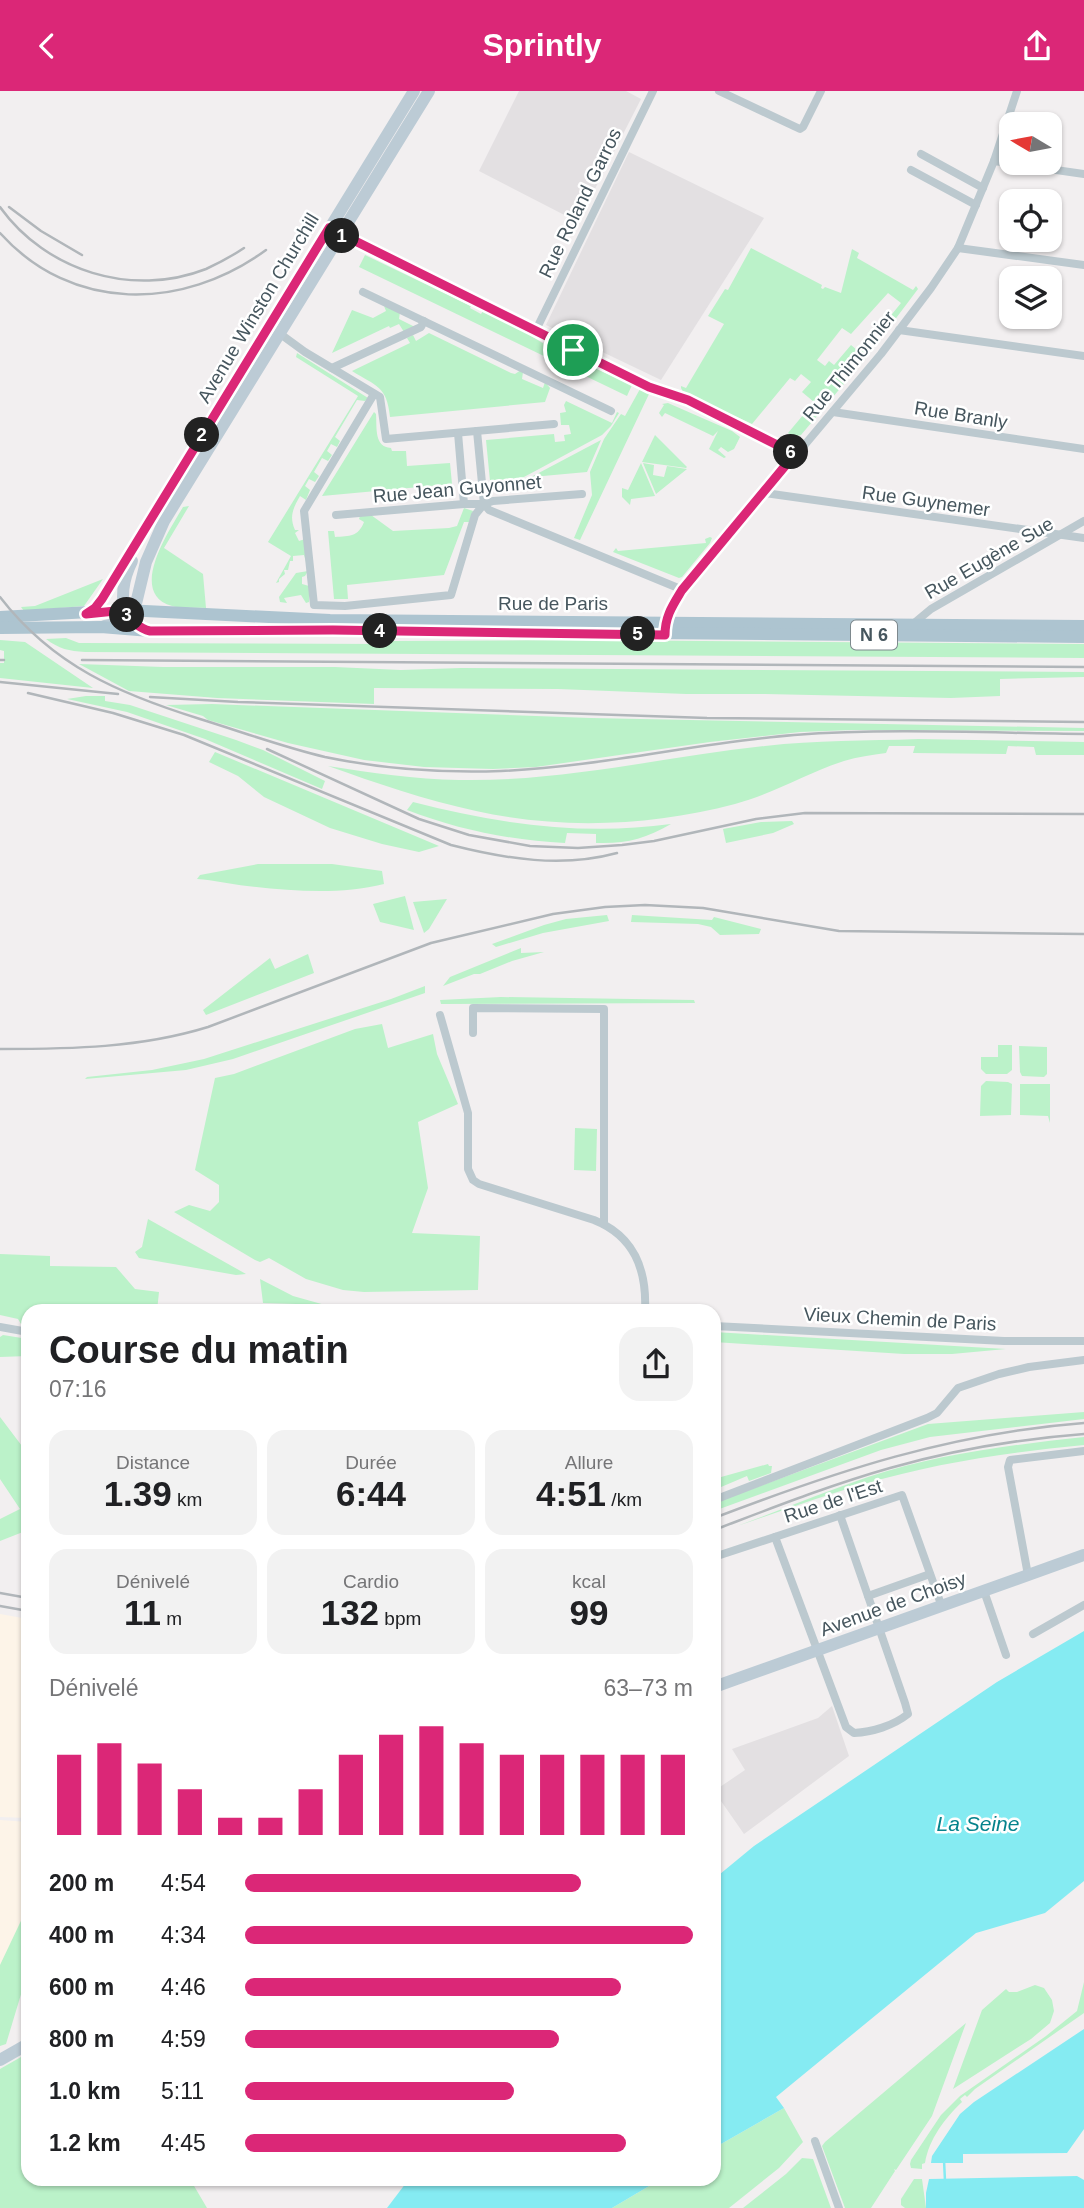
<!DOCTYPE html>
<html lang="fr">
<head>
<meta charset="utf-8">
<style>
	body { margin:0; font-family:Helvetica,sans-serif; background:#f2f2f2; color:#202124; height:100vh; display:flex; flex-direction:column; font-size:26px; white-space:nowrap }
	* { box-sizing:border-box; margin:0 }
	p { font-size:23px; color:#757577 }
	.icon { flex:none; width:38px; height:38px; fill:none; stroke:currentColor; stroke-width:2; stroke-linecap:round; stroke-linejoin:round }
	.map { position:relative; flex:1; overflow:hidden }
	.panel { position:absolute; left:21px; top:1213px; width:700px; height:882px; display:flex; flex-direction:column; background:#fff; border-radius:21px; box-shadow:0 2px 5px #0004 }
	.panel>* { flex:none }
	.needle { width:46px; rotate:280deg }
	.fabs { position:absolute; left:999px; top:21px; display:grid; gap:14px }
	.fabs a { display:grid; place-items:center; width:63px; height:63px; border-radius:14px; background:#fff; box-shadow:0 2px 5px #0004; font-size:35px }
	.pin { position:absolute; display:grid; place-items:center; width:60px; height:60px; color:#fff; margin:-30px; border:4px solid #fff; border-radius:50%; box-shadow:0 2px 7px #0007 }
	.km { position:absolute; width:35px; height:35px; margin:-18px; border-radius:50%; background:#222; color:#fff; font-size:19px; line-height:35px; text-align:center }
	.round { display:grid; place-items:center; flex:none; width:74px; height:74px; border-radius:21px; background:#f2f2f2 }
	.headline { display:flex; align-items:center; justify-content:space-between; height:119px; padding:0 28px }
	h1 { font-size:38px; font-weight:700; line-height:52px }
	.metrics { display:grid; grid-template-columns:repeat(3,1fr); gap:10px; height:119px; padding:7px 28px }
	.metrics div { display:grid; align-content:center; border-radius:18px; background:#f2f2f2; text-align:center }
	.metrics b { font-size:35px; font-weight:700 }
	.metrics small { font-size:19px; font-weight:400 }
	.metrics p { font-size:19px }
	.chart { height:196px; padding:14px 28px }
	.chart p { display:flex; justify-content:space-between }
	.chart svg { width:100%; height:126px; margin-top:7px; stroke:#db2777; stroke-width:6 }
	ul { padding:0 28px; list-style:none; font-size:23px }
	li { display:grid; grid-template-columns:112px 84px 1fr; align-items:center; height:52px }
	li i { height:18px; border-radius:9px; background:#db2777 }
	header { display:flex; justify-content:space-between; align-items:center; height:91px; padding:0 28px; background:#db2777; color:#fff; font-size:32px; font-weight:700 }
	.map>svg:first-child { display:block }
</style>
</head>
<body>
<header><svg class="icon" aria-label="back" viewBox="0 0 24 24"><path d="M15 5l-7 7 7 7"/></svg>Sprintly<svg class="icon" aria-label="share" viewBox="0 0 24 24"><path d="M12 15V3M7 8l5-5 5 5M5 13v7h14v-7"/></svg></header>
<div class="map">
<svg width="1084" height="2117" viewBox="0 0 1084 2117">
	<rect width="100%" height="100%" fill="#f2eff0"/>
	<g fill="#fdf4e8">
		<polygon points="0,1523 28,1528 28,1727 0,1726"/>
		<polygon points="0,1729 28,1731 28,1818 0,1876"/>
	</g>
	<g fill="#e3e0e2">
		<polygon points="519,0 626,0 641,8 578,131 479,80"/>
		<polygon points="629,61 764,127 661,289 546,234"/>
		<polygon points="832,1615 849,1665 744,1743 714,1700 745,1679 732,1658 818,1627"/>
	</g>
	<g fill="#bbf2c9">
		<polygon points="751,157 822,194 821,197 823,198 825,196 841,202 852,158 859,162 857,167 913,199 916,195 918,198 872,259 867,254 901,212 888,202 851,243 842,237 817,269 825,275 829,270 834,274 851,254 857,259 859,257 869,263 801,344 793,346 788,342 814,311 802,301 811,291 801,283 795,290 790,287 752,333 683,301 681,297 681,295 686,297 724,233 708,225 725,198 728,199"/>
		<polygon points="365,164 471,215 470,217 481,223 483,220 526,242 551,257 632,294 627,305 359,176"/>
		<polygon points="384,215 400,221 399,228 413,235 413,237 404,241 399,233 390,237 389,235 332,262 352,219 373,227 386,220"/>
		<path d="M429 242 511 282 515 283 521 279 523 281 522 288 543 297 545 291 550 297 545 311 390 326C387 295 376 295 352 280L410 252 407 247 413 244 416 250Z"/>
		<path d="M297 262 368 307 365 310 357 309 335 346 340 350 337 356 331 353 327 360 332 364 328 370 322 367 314 381 319 385 315 391 309 388 305 395 310 399 306 409 300 405C293 417 289 426 295 439H299L295 442 299 450 305 448 306 471 304 464 293 465V470H290L288 479H284L285 483 279 488V491L276 492 291 465 268 451 358 305 296 266Z"/>
		<polygon points="640,298 649,303 580,449 574,447 592,404 590,381 604,348 621,323 625,325"/>
		<polygon points="566,310 612,332 617,321 619,322 611,335 602,344 539,378 522,387 490,390 486,349 554,343 555,351 565,350 564,344 571,343 569,334 561,334 560,322 566,321 564,314"/>
		<polygon points="668,312 732,340 740,346 734,358 728,361 721,356 718,359 726,366 724,367 709,358 718,340 713,345 665,322 662,326 659,322 664,314 662,313"/>
		<path d="M374 321 376 323C377 337 374 356 391 357L392 360H406L407 375 450 372 452 393 322 405Z"/>
		<polygon points="655,344 687,376 686,377 642,371"/>
		<polygon points="601,349 587,381 532,386 533,385"/>
		<polygon points="641,372 655,405 631,408 630,414 622,406 622,397 628,399"/>
		<polygon points="643,372 654,374 653,384 664,386 667,375 687,378 656,403"/>
		<path d="M189 415 164 457 203 483 206 517C195 516 182 518 172 515 127 502 169 440 183 416Z"/>
		<path d="M464 417 473 420 469 431H464L444 484 347 494 348 508H334L328 440H334L335 446C350 445 358 446 364 431L359 428 360 425 371 424 393 440 449 437 457 435Z"/>
		<polygon points="710,446 712,447 710,452 682,486 679,487 613,461 616,457 618,460 706,452 705,448"/>
		<polygon points="308,480 305,485 302,486 302,493 309,495 309,511 306,512 301,504 284,507 287,512 280,511 279,506 296,482"/>
		<polygon points="103,488 84,515 24,520 21,516 35,515"/>
		<path d="M66 547 79 552 388 553 393 550 581 549 1084 553V567L85 561C69 560 59 558 46 548Z"/>
		<polygon points="0,549 25,551 93,597 0,587 0,572 4,572 4,560 0,559"/>
		<polygon points="79,573 163,576 335,576 401,579 461,577 1084,581 1084,586 1000,588 1000,605 951,607 765,603 686,603 558,598 374,597 374,613 217,607 129,600"/>
		<polygon points="86,605 105,605 105,610 130,614 236,649 263,659 325,690 322,698 205,648 127,621 67,608"/>
		<polygon points="212,613 591,627 1084,637 1084,640 852,639 800,641 710,651 536,676 493,678 424,676 364,669 288,652 208,629 203,625 166,614"/>
		<path d="M918 648 1084 651V664H1036L1034 656 1008 655 1006 663 913 662 915 655H889L886 662C872 664 857 666 844 670 807 682 773 703 735 713 651 735 561 739 476 720 425 709 376 692 328 675 371 682 415 688 459 689 562 691 663 666 765 655 815 649 867 650 918 648Z"/>
		<polygon points="215,661 439,755 419,761 382,753 330,737 264,706 238,685 209,671"/>
		<path d="M413 711C498 733 584 745 671 733 645 748 626 753 596 752V743L567 742 565 752C510 749 459 739 407 719Z"/>
		<polygon points="792,730 794,733 773,742 726,752 723,738 761,731"/>
		<path d="M258 773H332L382 780 384 793C340 804 292 800 247 795 230 793 214 789 197 788L200 784Z"/>
		<polygon points="405,805 414,839 380,831 373,813"/>
		<polygon points="447,808 429,838 424,842 413,811"/>
		<polygon points="607,824 609,830 543,842 496,856 492,853 544,834 566,828"/>
		<polygon points="632,824 712,829 714,826 761,838 759,843 720,844 711,836 698,833 631,831"/>
		<polygon points="521,857 521,862 544,861 512,870 480,883 474,883 443,895 450,886"/>
		<polygon points="308,863 314,882 206,924 203,919 270,867 275,878"/>
		<polygon points="425,895 425,902 233,968 186,979 85,988 87,986 152,979 204,968 391,908"/>
		<polygon points="501,906 694,909 695,912 441,913 440,909"/>
		<polygon points="382,933 388,957 433,943 437,963 458,1013 418,1031 428,1097 412,1142 480,1145 478,1199 364,1201 343,1199 306,1188 269,1167 260,1171 255,1169 174,1121 189,1114 210,1120 219,1111 219,1094 195,1079 215,987 234,983 355,938"/>
		<polygon points="998,954 1012,954 1012,979 1007,983 986,983 981,978 981,966 998,966"/>
		<polygon points="1019,955 1047,956 1047,983 1044,986 1022,985 1020,981"/>
		<polygon points="986,990 1008,991 1012,993 1011,1024 980,1025 981,995"/>
		<polygon points="1020,993 1050,993 1050,1032 1048,1025 1020,1024"/>
		<polygon points="575,1037 597,1038 596,1080 574,1079"/>
		<polygon points="148,1128 246,1183 236,1184 139,1167 135,1161 142,1156"/>
		<polygon points="0,1163 50,1165 50,1175 116,1176 135,1198 159,1201 157,1220 111,1220 111,1215 60,1214 58,1220 28,1220 28,1234 21,1233 18,1228 0,1224"/>
		<polygon points="260,1188 293,1205 343,1219 392,1220 452,1215 516,1218 490,1220 319,1220 296,1213 263,1212"/>
		<polygon points="714,1241 1006,1258 952,1263 904,1263 714,1251"/>
		<polygon points="3,1244 28,1248 28,1265 0,1266 0,1246"/>
		<polygon points="1084,1321 1084,1328 930,1346 881,1359 714,1420 714,1412 928,1333"/>
		<polygon points="0,1326 28,1363 28,1439 0,1450 0,1428 20,1418 0,1388"/>
		<path d="M1084 1346V1354C1010 1361 935 1372 864 1393 821 1405 779 1421 737 1435 781 1419 824 1401 868 1386 938 1363 1011 1354 1084 1346Z"/>
		<polygon points="768,1373 769,1375 772,1375 771,1382 749,1390 747,1385 714,1399 714,1388"/>
		<polygon points="28,1815 28,1887 22,1900 6,1953 0,1955 0,1874"/>
		<path d="M1084 1891V1922L975 1998 967 2006 965 2004 960 2008 962 2011C945 2027 929 2048 925 2072L922 2073V2078L911 2077 910 2073 911 2069 941 2024 960 2005 1046 1945 1077 1920Z"/>
		<polygon points="1035,1894 1044,1897 1052,1909 1054,1920 1050,1932 1031,1948 953,1998 982,1919 1006,1898 1009,1901 1017,1901"/>
		<polygon points="966,1932 932,2025 896,2079 894,2078 895,2080 871,2117 845,2117 822,2055 825,2051"/>
		<polygon points="28,1962 28,2088 190,2088 207,2117 0,2117 0,1978"/>
		<polygon points="784,2017 803,2051 779,2077 729,2117 612,2117 661,2088 714,2088 714,2057"/>
		<polygon points="802,2067 813,2068 831,2117 743,2117 786,2083"/>
		<polygon points="914,2088 922,2088 926,2117 905,2117 901,2114 901,2108"/>
	</g>
	<g fill="#85ebf2">
		<polygon points="1084,1540 1084,1790 1045,1822 976,1842 776,2006 784,2017 714,2057 714,1788 754,1755 997,1591"/>
		<polygon points="1084,1938 1084,2038 1067,2062 963,2063 963,2072 931,2072 932,2065 960,2023 974,2011"/>
		<polygon points="1077,2085 1084,2089 1084,2117 926,2117 926,2102 929,2088"/>
		<polygon points="409,2088 661,2088 612,2117 387,2117"/>
	</g>
	<g fill="none" stroke-linecap="round" stroke-linejoin="round">
		<polyline stroke="#85ebf2" stroke-width="2.5" points="944,2069 945,2090"/>
		<g stroke="#bcc9cf" stroke-width="8">
			<polyline points="719,0 800,38 803,36 821,0"/>
			<polyline points="921,63 983,97"/>
			<polyline points="994,70 1084,83"/>
			<polyline points="911,79 976,114"/>
			<polyline points="338,142 649,296 688,309 795,363"/>
			<polyline points="958,157 1084,174"/>
			<polyline points="363,201 611,320"/>
			<polyline points="536,239 653,0"/>
			<polyline points="899,239 1084,265"/>
			<polyline points="279,242 305,261 380,306 386,348 554,333"/>
			<polyline points="332,277 421,236 424,230"/>
			<polyline points="374,303 304,420 314,514 345,515 451,504 475,424 484,413"/>
			<polyline points="833,321 1084,358"/>
			<polyline points="477,340 484,413 489,419 683,499"/>
			<polyline points="458,342 464,413"/>
			<polyline points="765,402 1084,447"/>
			<polyline points="336,424 464,413 484,413 493,410 582,403"/>
			<polyline points="913,533 931,518 1084,430"/>
			<polyline points="665,535 668,522 683,499 881,263 931,197 958,157 994,70 1017,0"/>
			<path d="M440 924 468 1022V1078L473 1089 479 1093 594 1129C634 1145 647 1178 645 1220"/>
			<polyline points="473,942 473,917 604,918 604,1133"/>
			<polyline points="714,1235 1004,1250 1084,1250"/>
			<polyline points="0,1236 28,1241"/>
			<polyline points="714,1409 927,1327 937,1322 958,1297 999,1283 1029,1276 1084,1269"/>
			<path d="M775 1446 846 1636 854 1642C872 1641 893 1635 908 1623L905 1612 840 1424"/>
			<polyline points="714,1466 902,1404 942,1516"/>
			<polyline points="1028,1484 1008,1376 1010,1369 1084,1360"/>
			<polyline points="984,1500 1006,1564"/>
			<polyline points="868,1505 930,1483"/>
			<polyline points="1033,1543 1084,1514"/>
			<polyline points="815,2050 839,2117"/>
		</g>
		<g stroke="#bccbd5" stroke-width="12">
			<polyline points="86,522 95,517 102,508 414,0"/>
			<path d="M129 526C118 510 124 486 132 470"/>
			<polyline points="105,535 126,531 133,525 146,471 164,430 429,0"/>
			<polyline points="714,1596 1084,1464"/>
			<polyline points="0,1969 28,1953"/>
		</g>
		<g stroke="#adc4d0" stroke-width="12">
			<polyline points="0,526 125,519 330,529 1084,535"/>
			<polyline points="0,537 101,536 150,540 333,539 1084,546"/>
		</g>
		<g stroke="#b1b6ba" stroke-width="2.5">
			<path d="M0 116C46 180 132 207 206 178 219 172 232 165 244 157"/>
			<polyline points="9,116 41,140 82,164"/>
			<path d="M0 142C72 222 182 220 266 159"/>
			<path d="M0 506C53 575 120 603 200 628 242 641 283 656 325 666 382 678 443 682 501 680 599 676 696 652 794 644 890 637 988 642 1084 643"/>
			<polyline points="0,569 4,569"/>
			<polyline points="82,569 1084,576"/>
			<polyline points="0,591 118,603"/>
			<path d="M28 602 113 622 184 644 451 754C506 768 562 777 617 762"/>
			<polyline points="150,606 238,611 707,627 1084,631"/>
			<polyline points="267,658 419,728 469,744 530,755 578,757 622,754 654,750 756,728 805,722 1084,723"/>
			<path d="M0 958C71 958 140 957 208 936L431 852 553 823 605 816 645 814 703 817 839 840 1084 843"/>
			<path d="M714 1427C837 1380 951 1342 1084 1332"/>
			<path d="M714 1439C772 1417 830 1394 890 1377 953 1359 1019 1348 1084 1343"/>
			<polyline points="0,1502 28,1507"/>
			<polyline points="0,1515 28,1520"/>
		</g>
	</g>
	<g fill="none" stroke-linecap="round" stroke-linejoin="round">
		<g stroke="#fff" stroke-width="14">
			<path id="route" d="M329 137 649 296 688 309 795 363 682 499C673 514 665 525 665 544L333 539 150 540C140 538 129 528 125 519L86 523 95 517 102 508Z"/>
		</g>
		<use href="#route" stroke="#db2777" stroke-width="9"/>
	</g>
	<g text-anchor="middle" dominant-baseline="central" stroke-width="5" stroke-linejoin="round" paint-order="stroke">
		<rect fill="#fff" stroke="#7e898e" stroke-width="2" x="851" y="529.5" width="46" height="29" rx="5"/>
		<g font-size="18" font-weight="bold" fill="#46565e">
			<text x="874" y="544">N 6</text>
		</g>
		<g font-size="19" fill="#46565e" stroke="#fff">
			<text transform="translate(580 112) rotate(-64)">Rue Roland Garros</text>
			<text transform="translate(258 217) rotate(-59)">Avenue Winston Churchill</text>
			<text transform="translate(849 275) rotate(-51)">Rue Thimonnier</text>
			<text transform="translate(961 324) rotate(9)">Rue Branly</text>
			<text transform="translate(457 398) rotate(-5)">Rue Jean Guyonnet</text>
			<text transform="translate(926 410) rotate(8)">Rue Guynemer</text>
			<text transform="translate(989 467) rotate(-30)">Rue Eugène Sue</text>
			<text x="553" y="512">Rue de Paris</text>
			<text transform="translate(900 1228) rotate(3)">Vieux Chemin de Paris</text>
			<text transform="translate(833 1410) rotate(-18)">Rue de l'Est</text>
			<text transform="translate(893 1513) rotate(-20)">Avenue de Choisy</text>
		</g>
		<g font-size="21" font-style="italic" fill="#06838c" stroke="#fff">
			<text x="978" y="1732">La Seine</text>
		</g>
	</g>
</svg>
<div class="fabs">
<a><svg class="needle" viewBox="-14 -14 28 28"><path d="M0-13l5 13h-10z" fill="#e53935"/><path d="M0 13l5-13h-10z" fill="#757577"/></svg></a>
<a><svg class="icon" aria-label="locate" viewBox="0 0 24 24"><circle cx="12" cy="12" r="6"/><path d="M12 2v4M12 18v4M2 12h4M18 12h4"/></svg></a>
<a><svg class="icon" aria-label="layers" viewBox="0 0 24 24"><path d="M12 4l9 5-9 5-9-5zM3 14l9 5 9-5"/></svg></a>
</div>
<div class="pin" style="left:573px;top:259px;background:#1e9e55"><svg class="icon" aria-label="arrive" viewBox="0 0 24 24"><path d="M6 21V4h12l-3 4 3 4H6"/></svg></div>
<b class="km" style="left:342px;top:145px">1</b>
<b class="km" style="left:202px;top:344px">2</b>
<b class="km" style="left:127px;top:524px">3</b>
<b class="km" style="left:380px;top:540px">4</b>
<b class="km" style="left:638px;top:543px">5</b>
<b class="km" style="left:791px;top:361px">6</b>
<section class="panel">
<div class="headline"><div><h1>Course du matin</h1><p>07:16</p></div><a class="round"><svg class="icon" aria-label="share" viewBox="0 0 24 24"><path d="M12 15V3M7 8l5-5 5 5M5 13v7h14v-7"/></svg></a></div>
<div class="metrics">
<div><p>Distance</p><b>1.39<small> km</small></b></div>
<div><p>Durée</p><b>6:44</b></div>
<div><p>Allure</p><b>4:51<small> /km</small></b></div>
</div>
<div class="metrics">
<div><p>Dénivelé</p><b>11<small> m</small></b></div>
<div><p>Cardio</p><b>132<small> bpm</small></b></div>
<div><p>kcal</p><b>99</b></div>
</div>
<div class="chart"><p><span>Dénivelé</span>63–73 m</p>
<svg viewBox="0 0 160 44" preserveAspectRatio="none"><path d="M5 44V16M15 44V12M25 44V19M35 44V28M45 44V38M55 44V38M65 44V28M75 44V16M85 44V9M95 44V6M105 44V12M115 44V16M125 44V16M135 44V16M145 44V16M155 44V16"/></svg>
</div>
<ul>
<li><b>200 m</b>4:54<i style="width:75%"></i></li>
<li><b>400 m</b>4:34<i style="width:100%"></i></li>
<li><b>600 m</b>4:46<i style="width:84%"></i></li>
<li><b>800 m</b>4:59<i style="width:70%"></i></li>
<li><b>1.0 km</b>5:11<i style="width:60%"></i></li>
<li><b>1.2 km</b>4:45<i style="width:85%"></i></li>
</ul>
</section>
</div>
</body>
</html>
